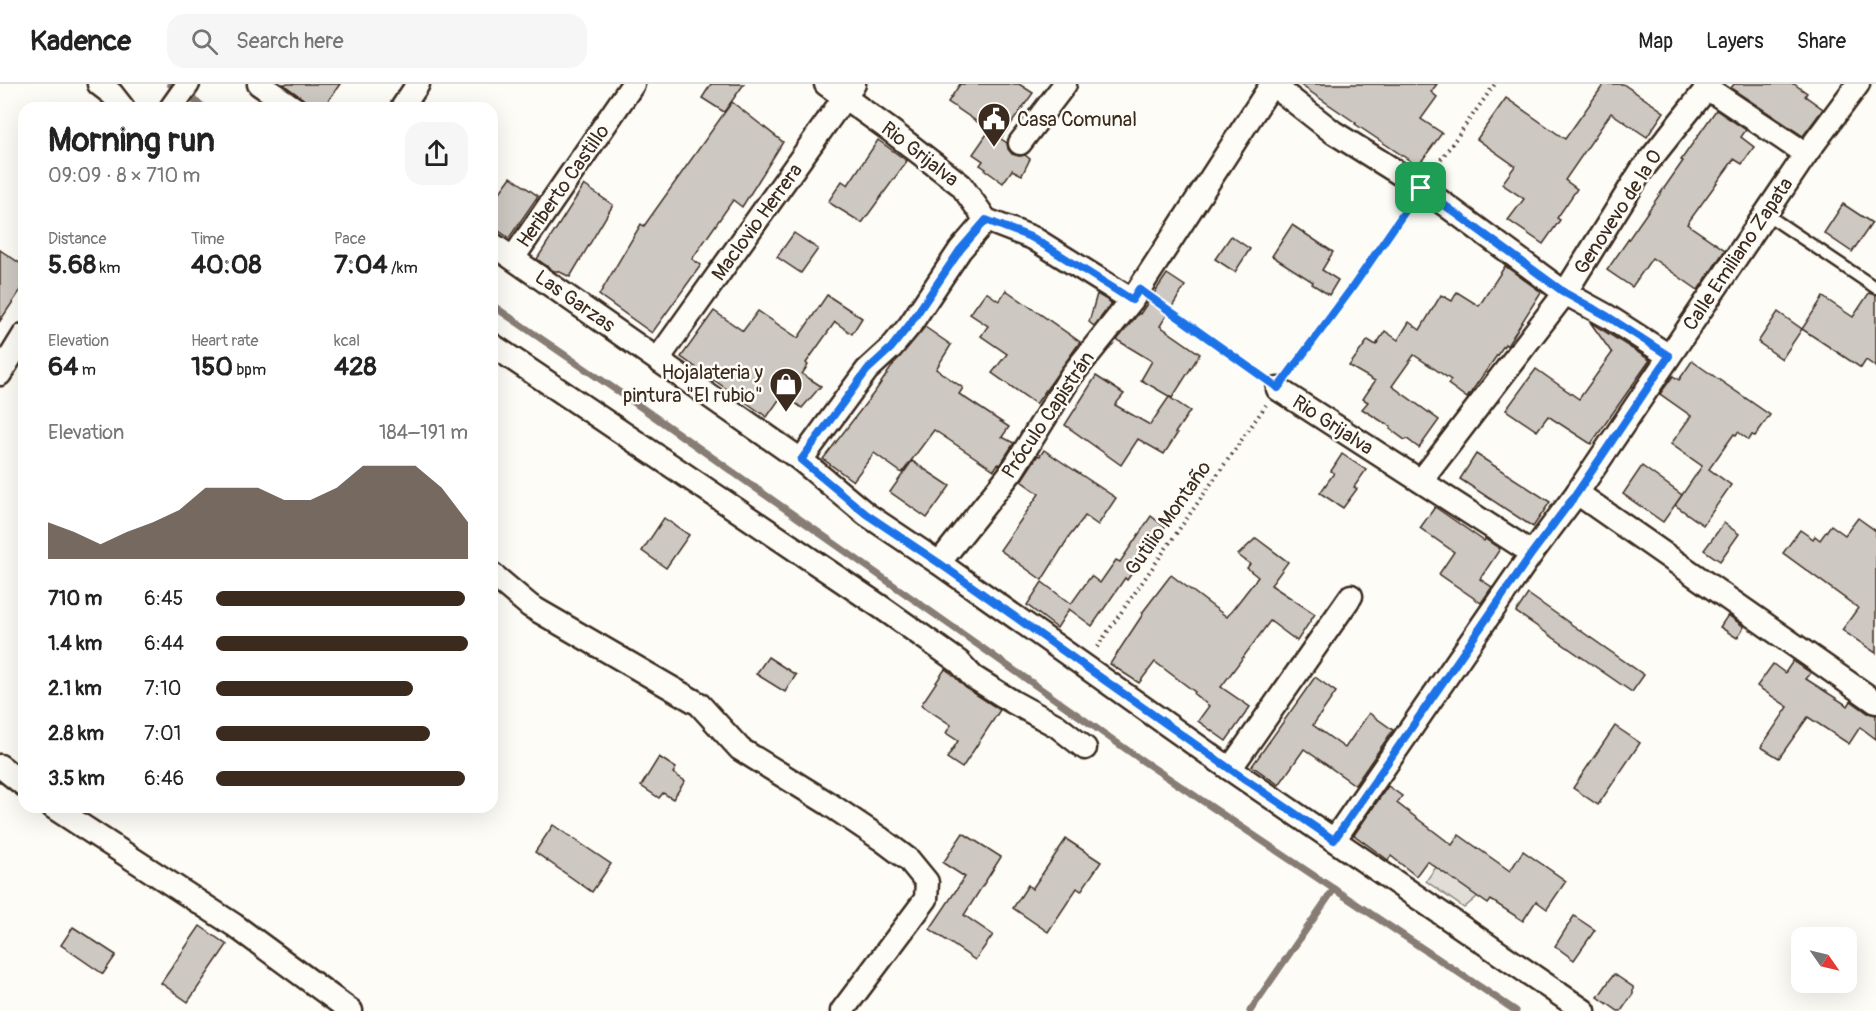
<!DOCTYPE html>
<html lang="en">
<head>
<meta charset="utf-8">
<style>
	body { margin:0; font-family:Pangolin,sans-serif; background:#f6f6f6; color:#222; height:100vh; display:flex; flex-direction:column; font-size:22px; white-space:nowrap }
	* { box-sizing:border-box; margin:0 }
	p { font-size:20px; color:#767676 }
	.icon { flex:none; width:33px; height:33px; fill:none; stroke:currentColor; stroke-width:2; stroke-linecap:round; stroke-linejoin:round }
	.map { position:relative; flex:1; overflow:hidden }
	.details { position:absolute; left:18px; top:18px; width:480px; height:711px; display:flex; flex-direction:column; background:#fff; border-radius:18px; box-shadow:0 6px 24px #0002 }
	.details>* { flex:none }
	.needle { width:39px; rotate:124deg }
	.fabs { position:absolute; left:1791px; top:843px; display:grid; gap:12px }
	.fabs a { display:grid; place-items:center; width:66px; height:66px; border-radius:12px; background:#fff; box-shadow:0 6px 24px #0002; font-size:30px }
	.pin { position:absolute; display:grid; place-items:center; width:51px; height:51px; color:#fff; margin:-26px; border-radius:12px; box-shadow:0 3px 9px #0006 }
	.round { display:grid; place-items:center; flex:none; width:63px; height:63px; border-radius:18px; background:#f6f6f6 }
	.head { display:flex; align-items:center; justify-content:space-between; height:102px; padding:0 30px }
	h1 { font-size:33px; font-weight:700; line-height:45px }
	.metrics { display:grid; grid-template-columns:repeat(3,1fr); gap:9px; height:102px; padding:6px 30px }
	.metrics div { display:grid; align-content:center }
	.metrics b { font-size:26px; font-weight:700 }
	.metrics small { font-size:16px; font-weight:400 }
	.metrics p { font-size:16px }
	.chart { height:168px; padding:12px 30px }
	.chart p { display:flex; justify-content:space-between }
	.chart svg { width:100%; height:108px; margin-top:6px; fill:#3b2a1e; opacity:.7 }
	ul { padding:0 30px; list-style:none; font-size:20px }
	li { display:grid; grid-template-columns:96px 72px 1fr; align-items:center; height:45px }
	li i { height:15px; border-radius:8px; background:#3b2a1e }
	header { display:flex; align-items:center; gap:36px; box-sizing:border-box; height:84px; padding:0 30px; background:#fff; border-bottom:2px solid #e0e0e0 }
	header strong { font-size:28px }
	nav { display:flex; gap:33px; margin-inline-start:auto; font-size:21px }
	.search { width:420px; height:54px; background:#f6f6f6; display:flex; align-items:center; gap:15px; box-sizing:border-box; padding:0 21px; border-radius:18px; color:#767676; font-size:22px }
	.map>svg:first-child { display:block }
</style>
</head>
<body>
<header>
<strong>Kadence</strong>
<div class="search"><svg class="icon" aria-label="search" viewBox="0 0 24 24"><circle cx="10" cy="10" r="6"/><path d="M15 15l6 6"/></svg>Search here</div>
<nav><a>Map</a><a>Layers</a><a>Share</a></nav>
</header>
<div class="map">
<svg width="1876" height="927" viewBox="0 0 1876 927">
	<rect width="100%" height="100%" fill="#fdfcf7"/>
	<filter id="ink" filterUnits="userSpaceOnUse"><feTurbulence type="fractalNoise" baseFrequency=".0167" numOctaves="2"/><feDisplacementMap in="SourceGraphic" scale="12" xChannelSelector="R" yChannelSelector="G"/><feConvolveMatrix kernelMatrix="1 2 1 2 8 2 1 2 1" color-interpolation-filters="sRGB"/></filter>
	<g filter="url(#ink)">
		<polygon fill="#e1ded7" stroke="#8e847a" stroke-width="1.5" points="1436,783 1478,812 1464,824 1426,797"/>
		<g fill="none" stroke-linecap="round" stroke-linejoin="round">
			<g stroke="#887d74" stroke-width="7">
				<polyline points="170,0 205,24"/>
				<polyline points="492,221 635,319 1140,675 1516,927"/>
				<polyline points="1250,927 1334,805"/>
			</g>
		</g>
		<g fill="#cdc8c2" stroke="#3b2a1e" stroke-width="1.5">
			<polygon points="283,0 340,0 323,24 315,24"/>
			<polygon points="711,0 744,0 724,28 702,14"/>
			<polygon points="960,0 1019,0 1033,9 1001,54 948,18"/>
			<polygon points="1299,0 1437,0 1431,8 1437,13 1421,35 1442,49 1418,82 1355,40 1356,39"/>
			<polygon points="1604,0 1623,0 1664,28 1647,53 1611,29 1565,96 1577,105 1557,134 1560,136 1543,160 1508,136 1524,115 1502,100 1515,82 1477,55 1506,14 1565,55"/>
			<polygon points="1734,0 1794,0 1807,9 1805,12 1823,25 1803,52 1731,4"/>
			<polygon points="732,18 783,58 742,123 733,116 692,175 701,181 652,249 599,211 641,140 644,142"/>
			<polygon points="1716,26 1746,46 1741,53 1754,63 1742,80 1734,75 1687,140 1725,166 1698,206 1652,174 1632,203 1607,186 1683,77 1681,76"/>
			<polygon points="989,47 1007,59 1008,65 1012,70 1019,72 1025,71 1030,75 1022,91 1012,86 1003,99 985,86 986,85 980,81 983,77 973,70"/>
			<polygon points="878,56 907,77 862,139 828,118 842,97 848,101"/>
			<polygon points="511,93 538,112 509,154 492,142 492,119"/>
			<polygon points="584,101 613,121 570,193 558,187 554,187 537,175"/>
			<polygon points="1843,120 1872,139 1852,168 1824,149"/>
			<polygon points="1292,141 1333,168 1322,186 1338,196 1329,211 1312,200 1313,198 1272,172"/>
			<polygon points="794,149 818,165 801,189 777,173"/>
			<polygon points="1231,152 1250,165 1235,188 1215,175"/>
			<polygon points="0,166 24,182 24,201 0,237"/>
			<polygon points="1505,182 1541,208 1507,262 1505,260 1467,314 1448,300 1451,296 1414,271 1392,302 1439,336 1419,364 1407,355 1405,356 1390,345 1391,343 1362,325 1368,318 1363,315 1375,297 1349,282 1368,256 1376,261 1385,247 1398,256 1409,238 1420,246 1441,211 1452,217 1457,208 1479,222"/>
			<polygon points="1167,190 1185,202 1160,242 1200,270 1172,314 1141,296 1152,277 1117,256 1139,229 1140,230"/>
			<polygon points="1006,206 1080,258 1036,320 992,289 1007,270 981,252 988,242 970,230 986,208 999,217"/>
			<polygon points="1869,209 1876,211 1876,283 1866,276 1861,284 1802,245 1823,213 1853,233"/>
			<polygon points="1097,210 1112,219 1094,242 1089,238"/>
			<polygon points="827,211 862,234 852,250 835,238 806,279 808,281 802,290 821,302 802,324 783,310 767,333 681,273 714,227 743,247 758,227 798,254"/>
			<polygon points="1778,228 1802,245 1782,275 1758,258"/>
			<polygon points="1590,238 1650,276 1591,360 1548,332 1537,347 1506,326 1536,285 1579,315 1612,269"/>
			<polygon points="925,243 951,261 936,285 963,304 959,310 1009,343 1002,353 1014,359 1001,379 999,381 998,380 994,386 934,346 902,389 874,369 853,397 823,375 876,306 895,278"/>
			<polygon points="1692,277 1770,331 1755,352 1752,351 1749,356 1738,348 1736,351 1734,350 1709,385 1731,401 1703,441 1675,421 1702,382 1671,360 1691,332 1660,310 1673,292 1679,296"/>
			<polygon points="1096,292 1124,310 1115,321 1150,341 1169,313 1190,327 1175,349 1177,350 1164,370 1138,355 1121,381 1065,341"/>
			<polygon points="1044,366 1116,414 1098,441 1085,432 1069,453 1042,496 1000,466 1039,410 1021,397 1038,371 1040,372"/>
			<polygon points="1342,370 1366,386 1354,403 1357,405 1343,424 1320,409 1334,389 1331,387"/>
			<polygon points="1476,370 1550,418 1533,443 1460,395"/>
			<polygon points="912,377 950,402 927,434 890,408"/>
			<polygon points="1642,382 1682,411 1663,438 1623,410"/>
			<polygon points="1435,423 1484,457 1485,455 1500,465 1480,495 1492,503 1481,519 1439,490 1454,468 1420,444"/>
			<polygon points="1151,432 1165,443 1127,496 1125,494 1092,542 1069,525 1057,544 1027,521 1042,498 1071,520 1091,492 1100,499 1116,476 1120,478"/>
			<polygon points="664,434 689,451 666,484 642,467"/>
			<polygon points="1858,434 1876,447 1876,569 1842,546 1858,524 1783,469 1800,446 1813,455 1815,452 1820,456 1831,441 1845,451"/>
			<polygon points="1724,439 1739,450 1720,477 1704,466"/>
			<polygon points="1256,454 1288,478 1271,501 1315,530 1297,557 1270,537 1221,603 1250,623 1226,657 1198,637 1209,622 1194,610 1195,608 1155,578 1139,599 1110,580 1143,530 1142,529 1171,491 1227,533 1258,493 1247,484 1250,480 1238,471"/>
			<polygon points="1528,510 1644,591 1632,608 1516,528"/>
			<polygon points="1728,531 1744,543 1737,554 1720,543"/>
			<polygon points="768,573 796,591 785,608 756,590"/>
			<polygon points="1793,577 1811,589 1806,595 1848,622 1851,617 1868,629 1876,631 1876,655 1860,643 1849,660 1808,633 1779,674 1761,663 1788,623 1757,602 1773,580 1785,589"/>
			<polygon points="945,585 952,590 966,604 1000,626 962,684 947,674 958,657 946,649 951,641 921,621"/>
			<polygon points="1315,593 1336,608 1313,641 1345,664 1369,629 1393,646 1355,701 1304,665 1279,701 1252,682"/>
			<polygon points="1615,642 1640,659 1598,721 1573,704"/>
			<polygon points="659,673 676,684 673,689 685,697 673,715 663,709 659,714 641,702"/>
			<polygon points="1388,702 1402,712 1397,719 1452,761 1459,751 1510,787 1523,767 1566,797 1547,825 1536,817 1523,837 1491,816 1488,820 1427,777 1416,792 1391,772 1388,776 1354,751"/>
			<polygon points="553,741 611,780 592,808 535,768"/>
			<polygon points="963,749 1001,773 964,831 993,851 975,876 930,845 965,793 943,779"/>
			<polygon points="1066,755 1101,778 1081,807 1077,804 1048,848 1013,824 1028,801 1032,805"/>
			<polygon points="1574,832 1595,846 1574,876 1555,862"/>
			<polygon points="200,842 227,861 188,918 161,899"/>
			<polygon points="73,843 116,871 103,890 61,861"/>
			<polygon points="1614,890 1633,903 1633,910 1621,927 1618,927 1598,913"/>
		</g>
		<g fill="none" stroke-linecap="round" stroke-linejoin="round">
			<g stroke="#3b2a1e" stroke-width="15">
				<polyline id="lane" points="1766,130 1876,204"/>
			</g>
			<g stroke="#3b2a1e" stroke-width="27">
				<g id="street">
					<polyline points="99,0 112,10 123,24"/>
					<polyline points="259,0 294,24"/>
					<polyline points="826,0 890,46 961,101 986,136 1033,154 1132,216"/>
					<polyline points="1272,0 1333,48 1421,103 1565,209 1607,232 1669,272"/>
					<polyline points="171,24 188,0"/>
					<polyline points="402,24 418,0"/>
					<polyline points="1020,59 1065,0"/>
					<polyline points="492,160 801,376 866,430 939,479 1230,685 1584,927"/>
					<polyline points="513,174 633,0"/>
					<polyline points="492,261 881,523 959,578 973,593 1013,618 1057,642 1085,664"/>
					<polyline points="658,275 854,0"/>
					<polyline points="0,290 24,251"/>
					<polyline points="1278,305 1532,469"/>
					<polyline points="801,376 867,286 891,264 910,241 960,166 986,136"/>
					<polyline points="1421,397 1565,209 1641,87 1707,4 1806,70"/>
					<polyline points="1577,409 1876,618"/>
					<polyline points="939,479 1012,387 1071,292 1132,216 1272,0"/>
					<polyline points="492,490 530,522 699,620 740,665 829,720 881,755 909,776 927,798 926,815 842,927"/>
					<polyline points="0,682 24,701"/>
					<polyline points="1230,685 1351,512"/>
					<polyline points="53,723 234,841 351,927"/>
					<polyline points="1334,756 1532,469 1577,409 1806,70 1858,0"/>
				</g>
			</g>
			<g stroke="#3b2a1e" stroke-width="4" stroke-dasharray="1.5 4.5" stroke-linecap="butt">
				<polyline points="1434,85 1495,0"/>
				<polyline points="1156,218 1260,292"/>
				<polyline points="1290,288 1352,204 1409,121"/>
				<polyline points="1097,563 1266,321"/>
			</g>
			<use href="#lane" stroke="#fdfcf7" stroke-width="10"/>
			<use href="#street" stroke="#fdfcf7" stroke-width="22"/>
		</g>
	</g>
	<g fill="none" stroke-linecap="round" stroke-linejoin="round" filter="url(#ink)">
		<g stroke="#fff" stroke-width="12">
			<polygon id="route" points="1421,104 1565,209 1607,232 1669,272 1577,409 1532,469 1334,756 1230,685 939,479 866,430 801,376 867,286 891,264 910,240 960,166 986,136 1033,154 1132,216 1139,205 1278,304 1352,204"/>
		</g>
		<use href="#route" stroke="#1a73e8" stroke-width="8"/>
	</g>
	<defs>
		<g id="civic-pin" transform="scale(1.725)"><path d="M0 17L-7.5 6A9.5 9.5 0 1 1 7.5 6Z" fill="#3b2a1e" stroke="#fdfcf7"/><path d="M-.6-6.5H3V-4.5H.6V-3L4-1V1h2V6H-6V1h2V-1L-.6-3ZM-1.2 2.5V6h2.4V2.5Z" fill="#fff"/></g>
		<g id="shop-pin" transform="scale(1.725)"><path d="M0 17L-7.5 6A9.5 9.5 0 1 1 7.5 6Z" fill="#3b2a1e" stroke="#fdfcf7"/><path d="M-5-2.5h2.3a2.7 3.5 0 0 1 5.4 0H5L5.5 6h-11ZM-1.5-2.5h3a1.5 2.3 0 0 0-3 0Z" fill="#fff"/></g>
	</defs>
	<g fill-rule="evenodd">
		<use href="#civic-pin" x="994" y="35"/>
		<use href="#shop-pin" x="786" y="300"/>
	</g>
	<g text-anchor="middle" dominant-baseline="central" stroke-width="5" stroke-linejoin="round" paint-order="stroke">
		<g font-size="20" fill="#3b2a1e" stroke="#fdfcf7" text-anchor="start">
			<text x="1017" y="35">Casa Comunal</text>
			<text x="763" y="288" text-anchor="end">Hojalateria y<tspan x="763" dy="23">pintura "El rubio"</tspan></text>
		</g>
		<g font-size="20" fill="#3b2a1e" stroke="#fdfcf7">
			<text transform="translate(920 70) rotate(38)">Rio Grijalva</text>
			<text transform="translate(563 102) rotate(-55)">Heriberto Castillo</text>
			<text transform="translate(1618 128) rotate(-57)">Genovevo de la O</text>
			<text transform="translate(757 138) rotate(-54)">Maclovio Herrera</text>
			<text transform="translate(1738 170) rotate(-56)">Calle Emiliano Zapata</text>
			<text transform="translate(575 217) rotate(35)">Las Garzas</text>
			<text transform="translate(1048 331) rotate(-56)">Próculo Capistrán</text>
			<text transform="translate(1333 341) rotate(33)">Rio Grijalva</text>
			<text transform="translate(1168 434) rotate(-55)">Gutilio Montaño</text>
		</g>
	</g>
</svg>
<div class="fabs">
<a><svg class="needle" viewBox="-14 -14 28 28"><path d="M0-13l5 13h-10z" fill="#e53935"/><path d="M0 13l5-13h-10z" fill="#767676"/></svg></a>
</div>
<div class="pin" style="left:1421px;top:104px;background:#1e9e55"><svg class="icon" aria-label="arrive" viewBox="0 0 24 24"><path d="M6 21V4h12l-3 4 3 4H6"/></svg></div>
<section class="details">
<div class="head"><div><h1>Morning run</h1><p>09:09 · 8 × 710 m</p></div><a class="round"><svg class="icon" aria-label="share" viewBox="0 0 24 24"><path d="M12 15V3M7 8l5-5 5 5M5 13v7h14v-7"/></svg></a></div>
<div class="metrics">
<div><p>Distance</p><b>5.68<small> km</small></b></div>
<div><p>Time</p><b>40:08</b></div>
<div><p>Pace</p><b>7:04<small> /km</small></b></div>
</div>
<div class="metrics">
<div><p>Elevation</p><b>64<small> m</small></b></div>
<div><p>Heart rate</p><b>150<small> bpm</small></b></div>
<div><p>kcal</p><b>428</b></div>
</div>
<div class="chart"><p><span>Elevation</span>184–191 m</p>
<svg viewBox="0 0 160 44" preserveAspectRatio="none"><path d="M0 44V29L10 33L20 38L30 33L40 29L50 24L60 15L70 15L80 15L90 20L100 20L110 15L120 6L130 6L140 6L150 15L160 29V44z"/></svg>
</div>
<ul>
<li><b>710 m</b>6:45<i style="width:99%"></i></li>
<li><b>1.4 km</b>6:44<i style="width:100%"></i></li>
<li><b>2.1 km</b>7:10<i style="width:78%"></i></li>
<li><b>2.8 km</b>7:01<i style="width:85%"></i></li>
<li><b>3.5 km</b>6:46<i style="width:99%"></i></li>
</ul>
</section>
</div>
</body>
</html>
